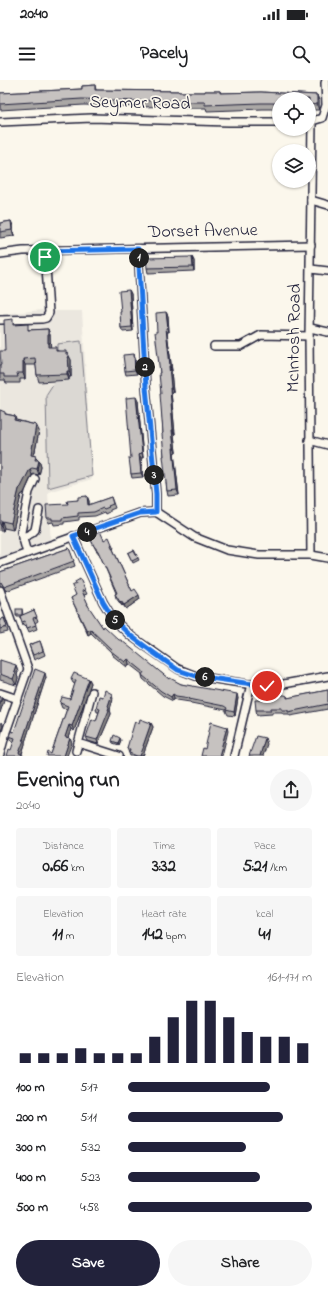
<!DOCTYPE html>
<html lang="en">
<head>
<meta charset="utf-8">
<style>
	body { margin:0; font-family:"Indie Flower",sans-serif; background:#f6f6f6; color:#202124; height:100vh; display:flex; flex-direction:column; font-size:15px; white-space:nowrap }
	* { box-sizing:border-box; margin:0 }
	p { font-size:13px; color:#757577 }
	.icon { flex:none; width:22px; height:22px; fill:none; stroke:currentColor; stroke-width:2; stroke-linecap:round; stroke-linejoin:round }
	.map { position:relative; height:676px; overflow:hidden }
	.drawer { display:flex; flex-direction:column; background:#fff; flex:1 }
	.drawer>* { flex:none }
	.buttons { position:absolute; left:272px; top:12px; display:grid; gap:8px }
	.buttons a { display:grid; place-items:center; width:44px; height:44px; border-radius:50%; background:#fff; box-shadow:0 1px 3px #0004; font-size:20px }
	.pin { position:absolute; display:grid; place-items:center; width:34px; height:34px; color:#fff; margin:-17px; border:2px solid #fff; border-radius:50%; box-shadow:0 1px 4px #0007 }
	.km { position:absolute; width:20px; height:20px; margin:-10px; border-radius:50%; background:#222; color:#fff; font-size:11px; line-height:20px; text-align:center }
	.round { display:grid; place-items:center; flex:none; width:42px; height:42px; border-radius:21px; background:#f6f6f6 }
	.summary { display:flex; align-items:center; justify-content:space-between; height:68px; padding:0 16px }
	h1 { font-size:22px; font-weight:800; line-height:30px }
	.figures { display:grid; grid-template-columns:repeat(3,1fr); gap:6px; height:68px; padding:4px 16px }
	.figures div { display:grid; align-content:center; border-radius:4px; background:#f6f6f6; text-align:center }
	.figures b { font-size:17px; font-weight:800 }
	.figures small { font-size:11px; font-weight:400 }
	.figures p { font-size:11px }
	.chart { height:112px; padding:8px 16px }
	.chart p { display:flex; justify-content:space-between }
	.chart svg { width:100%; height:72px; margin-top:4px; stroke:#22223b; stroke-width:6 }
	.primary-button { display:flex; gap:8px; margin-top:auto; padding:8px 16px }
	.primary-button a { flex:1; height:46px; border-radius:24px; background:#22223b; color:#fff; font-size:16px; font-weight:800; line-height:46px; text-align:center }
	.primary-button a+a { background:#f6f6f6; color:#202124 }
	ul { padding:0 16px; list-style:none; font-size:13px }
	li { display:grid; grid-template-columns:64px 48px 1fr; align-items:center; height:30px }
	li i { height:10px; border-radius:5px; background:#22223b }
	.status { display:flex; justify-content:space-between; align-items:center; height:28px; padding:0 20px; background:#fff; direction:ltr }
	.status svg { height:11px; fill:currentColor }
	header { display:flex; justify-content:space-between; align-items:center; height:52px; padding:0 16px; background:#fff; font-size:18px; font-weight:800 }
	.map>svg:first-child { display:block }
</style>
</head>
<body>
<div class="status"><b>20:40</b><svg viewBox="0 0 49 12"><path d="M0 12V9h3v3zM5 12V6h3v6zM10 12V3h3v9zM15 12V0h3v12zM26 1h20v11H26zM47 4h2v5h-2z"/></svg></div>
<header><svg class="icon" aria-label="menu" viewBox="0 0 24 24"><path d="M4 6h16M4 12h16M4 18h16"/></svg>Pacely<svg class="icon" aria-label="search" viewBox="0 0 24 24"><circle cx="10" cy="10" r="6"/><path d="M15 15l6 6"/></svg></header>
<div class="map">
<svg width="328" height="676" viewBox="0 0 328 676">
	<rect width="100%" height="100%" fill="#fbf7ec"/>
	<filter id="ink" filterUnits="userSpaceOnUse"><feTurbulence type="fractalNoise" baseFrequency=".025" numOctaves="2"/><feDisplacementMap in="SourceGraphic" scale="8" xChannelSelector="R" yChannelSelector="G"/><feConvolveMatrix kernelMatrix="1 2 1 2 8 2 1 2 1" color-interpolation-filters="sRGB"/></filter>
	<g filter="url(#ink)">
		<polygon fill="#ebe7df" points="41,179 50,179 51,231 82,231 92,399 48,412 51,465 0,483 0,234 43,230"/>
		<polygon fill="#dbd8d3" stroke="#7e7d87" points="81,261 92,396 48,408 46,315 57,298 57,264"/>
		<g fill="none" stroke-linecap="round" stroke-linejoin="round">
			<g stroke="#22223b" stroke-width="10">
				<g id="minor">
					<polyline points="0,42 92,38 229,42 279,42"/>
					<polyline points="309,42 322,38 326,25 325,3 326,0"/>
					<polyline points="311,120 328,125"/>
					<polyline points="138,169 146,307 156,414 156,432"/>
					<polyline points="0,174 23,171 311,165"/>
					<polyline points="311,189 328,191"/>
					<polyline points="0,240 42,239 46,238 49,233 45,171"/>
					<polyline points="310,248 328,252"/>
					<polyline points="214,266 241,266 261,255 309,256"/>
					<polyline points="309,360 328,365"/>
					<polyline points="73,456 103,522 114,540 131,556 178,589 196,596 267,607 328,596"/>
					<polyline points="22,458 32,453 35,450 39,430"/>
					<polyline points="27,473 21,452 29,412 35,399"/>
					<polyline points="311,475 309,256 312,42"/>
					<polyline points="0,483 140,433 156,432 194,457 227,470 259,475 311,475 328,478"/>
					<polyline points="0,510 28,589 7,649"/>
					<polyline points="0,613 18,619"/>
					<polyline points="78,663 119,676"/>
					<polyline points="76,671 92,612"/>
					<polyline points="0,674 6,652"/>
					<polyline points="234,676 251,604"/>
				</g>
			</g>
			<use href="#minor" stroke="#fbf7ec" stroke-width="7"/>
		</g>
		<g fill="#aaa7a5" stroke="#22223b">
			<polygon points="95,5 96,10 178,11 179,12 205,12 205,11 220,11 221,13 261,12 317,15 319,21 319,30 309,30 309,19 279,19 279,29 263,29 207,31 206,28 182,28 181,26 140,27 84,25 0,30 0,13 82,9 82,6"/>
			<polygon points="11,141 13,146 14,156 0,158 0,143"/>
			<polygon points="192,177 194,181 194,191 148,193 147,188"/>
			<polygon points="129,210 131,214 133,251 123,252 121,248 121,232"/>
			<polygon points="166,232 168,236 169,252 167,252 172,291 171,291 173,312 171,312 175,354 174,354 176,372 174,373 179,415 168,416 167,411 164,376 160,293 157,252"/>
			<polygon points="14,245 30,250 48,249 50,255 50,267 58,271 68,274 71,280 71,297 69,297 69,300 39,302 37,295 36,285 25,285 25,299 20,299 20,303 6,303 5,300 0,300 0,285 1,285 5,271"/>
			<polygon points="135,278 137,294 126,295 125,291"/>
			<polygon points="138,321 143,378 141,378 143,397 132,398 131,394 131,378"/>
			<polygon points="0,330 6,334 15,336 16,340 36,345 39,351 34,376 38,380 39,380 41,387 39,395 34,394 32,395 24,413 21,415 13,450 4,448 3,451 0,451"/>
			<polygon points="87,416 89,421 89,425 111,417 115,428 110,430 110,432 106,434 105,432 95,436 79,437 79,440 64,442 64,444 54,445 53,442 48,443 47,438 68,424"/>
			<polygon points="90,458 104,460 112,464 114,468 113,469 132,511 140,519 126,529 123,525 122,526 116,518 115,514 116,513 100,475 96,470"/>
			<polygon points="69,468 75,486 6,511 3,506 0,506 0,492"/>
			<polygon points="134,470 139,480 133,483 128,473"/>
			<polygon points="76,504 85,510 87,514 84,515 89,528 103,548 169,599 181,604 238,618 235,636 228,635 226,631 226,630 191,623 190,622 177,620 174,618 173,621 163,616 143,599 142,595 142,594 129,584 127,587 112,575 111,572 91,553 88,555 71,518 76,516"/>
			<polygon points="22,529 23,535 34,530 38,541 35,543 37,549 29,552 26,545 23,546 20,537 17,537 16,535"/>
			<polygon points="4,538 8,552 0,554 0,540"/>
			<polygon points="40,561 45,575 34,580 29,565"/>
			<polygon points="0,580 18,592 17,595 18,598 16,605 0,600"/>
			<polygon points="46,597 25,662 25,664 22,674 14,662 11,661 9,656 14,652"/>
			<polygon points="71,599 89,599 91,603 74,651 71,649 68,658 72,663 51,674 67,629 62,628 60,623 70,619 75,604 73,603"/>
			<polygon points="328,610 328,629 290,636 289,634 283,634 282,632 272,632 272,634 257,635 256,630 265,620 276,616 287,616 288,618"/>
			<polygon points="113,618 110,629 111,634 98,664 88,661 86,657 96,641 99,632 97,632 96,628"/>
			<polygon points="139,643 151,643 153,647 145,669 145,670 143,676 130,676 127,668"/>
			<polygon points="121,660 119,665 113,663 112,661"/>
		</g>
		<g fill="#8b8886" stroke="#22223b">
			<polygon points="317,15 319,21 319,30 317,25"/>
			<polygon points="11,141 13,146 14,156 12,150"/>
			<polygon points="192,177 194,181 194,191 193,187"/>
			<polygon points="129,210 131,214 133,251 132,247"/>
			<polygon points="166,232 168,236 169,252 168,248"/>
			<polygon points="166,248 167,252 172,291 170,286"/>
			<polygon points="48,249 50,255 51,273 48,267"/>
			<polygon points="68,274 71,280 71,297 69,291"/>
			<polygon points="134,274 135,278 137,294 135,290"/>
			<polygon points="23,279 25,285 25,299 23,293"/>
			<polygon points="169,286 171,291 173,312 171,308"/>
			<polygon points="67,291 69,297 69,300 67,294"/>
			<polygon points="170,308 171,312 175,354 173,350"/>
			<polygon points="136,317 138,321 143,378 142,373"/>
			<polygon points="36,345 39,351 33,381 31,375"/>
			<polygon points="172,350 174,354 176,372 174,368"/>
			<polygon points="173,368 174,373 179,415 177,410"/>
			<polygon points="139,374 141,378 143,397 141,393"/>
			<polygon points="39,380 41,387 39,395 37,389"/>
			<polygon points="30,389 32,395 24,413 21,415 13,450 11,443 19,409"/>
			<polygon points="87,416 89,421 89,429 88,425"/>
			<polygon points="2,441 4,448 3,451 1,445"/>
			<polygon points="139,515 140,519 126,529 124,525"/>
			<polygon points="121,521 123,525 122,526 120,522"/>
			<polygon points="90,549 91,553 88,555 87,551"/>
			<polygon points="128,579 129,584 127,587 125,582"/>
			<polygon points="16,585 18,592 17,595 18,598 16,605 13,599 14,591"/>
			<polygon points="45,593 46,597 25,662 25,664 21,676 19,673 23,659"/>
			<polygon points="89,599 91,603 74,651 72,646"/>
			<polygon points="112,614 113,618 110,629 111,634 98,664 97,660 108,630 108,626"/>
			<polygon points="173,614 174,618 173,621 171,617"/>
			<polygon points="237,614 238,618 235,636 234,632"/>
			<polygon points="2,617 4,621 0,633 0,624"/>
			<polygon points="1,642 3,646 1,652 0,646"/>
			<polygon points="151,643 153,647 145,669 145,670 143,676 140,676 143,666"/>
			<polygon points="69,645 71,649 67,661 65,657"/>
			<polygon points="227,647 228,651 222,676 219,676"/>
			<polygon points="70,658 72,663 67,676 64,676"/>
			<polygon points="120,658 121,660 119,665 118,663"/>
			<polygon points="265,658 267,664 263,676 260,676"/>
		</g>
		<g fill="#c6c2c0" stroke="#22223b">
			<polygon points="95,5 95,10 178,11 179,12 205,12 205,11 220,11 220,13 261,12 317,15 317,25 309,24 309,19 279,19 279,23 261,23 205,25 205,22 180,22 180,20 138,21 82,19 0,24 0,13 82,9 82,6"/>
			<polygon points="11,141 12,150 0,152 0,143"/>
			<polygon points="192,177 193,187 147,188 146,178"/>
			<polygon points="129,210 132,247 121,248 120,232 121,232 119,211"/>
			<polygon points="166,232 168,248 166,248 170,286 169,286 171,308 170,308 173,350 172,350 174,368 173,368 177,410 167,411 163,376 164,376 162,354 163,353 160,314 161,314 159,293 160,293 155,252 157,252 156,233"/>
			<polygon points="13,239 13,245 28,244 28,250 48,249 48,267 56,267 56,271 66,271 66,274 68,274 69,291 67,291 67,294 37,295 35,278 23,279 23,293 17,293 18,297 4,297 4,294 0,294 0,285 1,285 0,271 5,271 4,240"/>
			<polygon points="134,274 135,290 125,291 123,275"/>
			<polygon points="136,317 142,373 139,374 141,393 131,394 129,378 131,378 126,318"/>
			<polygon points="0,330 5,332 5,334 15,336 14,340 36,345 31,375 36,376 35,380 39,380 37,389 32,388 30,389 21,407 19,409 11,443 2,441 1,445 0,445"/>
			<polygon points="87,416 88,425 111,417 113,424 108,426 109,427 104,429 103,428 94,432 78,433 78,436 62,438 62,440 52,440 52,438 47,438 46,425 68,424 67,421 78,420 78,417"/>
			<polygon points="100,451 104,460 109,457 112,464 111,465 132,511 135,509 139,515 124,525 121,521 120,522 115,514 117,513 98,471 94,466 90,458 94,456 93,454"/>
			<polygon points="69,468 74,481 4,507 1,502 0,502 0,492"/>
			<polygon points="134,470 138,478 132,481 128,473"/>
			<polygon points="80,499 85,510 82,511 88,524 87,524 103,548 104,546 119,560 121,560 169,599 170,598 181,604 237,614 234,632 226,630 227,628 224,626 189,619 190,618 176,616 173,614 171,617 161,611 142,595 144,592 128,579 125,582 111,571 112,570 90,549 87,551 71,518 76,515 72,506 76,504 75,502"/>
			<rect x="16" y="529" width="6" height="6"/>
			<polygon points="34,530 37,537 33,538 36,545 27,548 25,541 22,542 20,536"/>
			<polygon points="4,538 7,547 0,549 0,540"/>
			<polygon points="40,561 43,571 33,575 29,565"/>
			<polygon points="0,580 16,585 14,591 16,592 13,599 0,594"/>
			<polygon points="35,589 45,593 23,659 24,660 19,673 23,675 23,676 7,676 9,669 11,670 15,658 9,656 11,651 14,652"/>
			<polygon points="74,593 89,599 72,646 69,645 65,657 70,658 64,676 47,676 48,672 51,674 68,626 60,623 62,617 70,619 76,600 71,599"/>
			<polygon points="105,610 112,614 108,626 109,627 108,630 109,630 97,660 86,657 92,639 96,641 100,629 96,628 99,616 103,617"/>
			<polygon points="328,610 328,624 288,632 288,630 282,630 282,628 271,628 271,630 256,630 255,620 265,620 265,617 276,616 276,615 285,615 287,616 287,618"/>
			<polygon points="0,616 2,617 0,624"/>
			<polygon points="140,639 151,643 143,666 144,666 140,676 137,676 129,673 130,669 127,668 135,641 139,643"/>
			<polygon points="211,642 227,647 219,676 201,676 203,668 205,669"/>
			<polygon points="114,655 120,658 118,663 112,661"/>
			<polygon points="256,656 265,658 260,676 249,676"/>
		</g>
	</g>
	<g fill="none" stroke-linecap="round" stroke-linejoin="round" filter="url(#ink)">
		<g stroke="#fff" stroke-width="8">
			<polyline id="route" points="45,177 45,171 138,169 146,307 156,414 156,432 140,433 73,456 103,522 114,540 131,556 154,573 178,590 196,596 267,606"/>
		</g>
		<use href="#route" stroke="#1a73e8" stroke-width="5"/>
	</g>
	<g text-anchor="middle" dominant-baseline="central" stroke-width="3.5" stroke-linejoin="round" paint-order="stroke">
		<g font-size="18" fill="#22223b" stroke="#fbf7ec">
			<text transform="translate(140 24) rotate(1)">Seymer Road</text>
			<text transform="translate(203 152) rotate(-1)">Dorset Avenue</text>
			<text transform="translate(295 258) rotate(-89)">McIntosh Road</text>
		</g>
	</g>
</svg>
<div class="buttons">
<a><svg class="icon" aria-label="locate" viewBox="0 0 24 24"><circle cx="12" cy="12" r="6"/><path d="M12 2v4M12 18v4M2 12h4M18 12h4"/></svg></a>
<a><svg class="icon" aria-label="layers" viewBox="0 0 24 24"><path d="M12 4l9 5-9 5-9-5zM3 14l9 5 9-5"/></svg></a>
</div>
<div class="pin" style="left:45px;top:177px;background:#1e9e55"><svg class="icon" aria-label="arrive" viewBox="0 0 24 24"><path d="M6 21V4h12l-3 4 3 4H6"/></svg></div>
<div class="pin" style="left:267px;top:606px;background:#d93025"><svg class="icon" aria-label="check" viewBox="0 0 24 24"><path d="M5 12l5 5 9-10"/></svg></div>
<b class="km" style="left:139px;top:178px">1</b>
<b class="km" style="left:145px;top:287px">2</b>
<b class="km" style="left:154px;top:395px">3</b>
<b class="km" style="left:87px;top:452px">4</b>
<b class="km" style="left:115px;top:540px">5</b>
<b class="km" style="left:205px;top:597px">6</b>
</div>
<section class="drawer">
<div class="summary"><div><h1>Evening run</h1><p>20:40</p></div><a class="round"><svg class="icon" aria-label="share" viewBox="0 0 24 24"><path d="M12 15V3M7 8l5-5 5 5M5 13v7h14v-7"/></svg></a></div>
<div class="figures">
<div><p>Distance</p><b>0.66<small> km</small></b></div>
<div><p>Time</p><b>3:32</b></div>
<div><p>Pace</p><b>5:21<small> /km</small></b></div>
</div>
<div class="figures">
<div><p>Elevation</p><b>11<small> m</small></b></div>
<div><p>Heart rate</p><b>142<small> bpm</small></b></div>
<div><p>kcal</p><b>41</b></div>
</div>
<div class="chart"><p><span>Elevation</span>161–171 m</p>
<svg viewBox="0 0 160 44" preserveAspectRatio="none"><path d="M5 44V38M15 44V38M25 44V38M35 44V35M45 44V38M55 44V38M65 44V38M75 44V28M85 44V16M95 44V6M105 44V6M115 44V16M125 44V25M135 44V28M145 44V28M155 44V32"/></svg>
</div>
<ul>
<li><b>100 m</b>5:17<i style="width:77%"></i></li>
<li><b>200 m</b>5:11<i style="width:84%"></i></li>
<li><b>300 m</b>5:32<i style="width:64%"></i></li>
<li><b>400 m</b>5:23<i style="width:72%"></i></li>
<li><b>500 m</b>4:58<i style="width:100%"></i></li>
</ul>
<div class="primary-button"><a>Save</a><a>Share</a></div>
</section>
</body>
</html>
